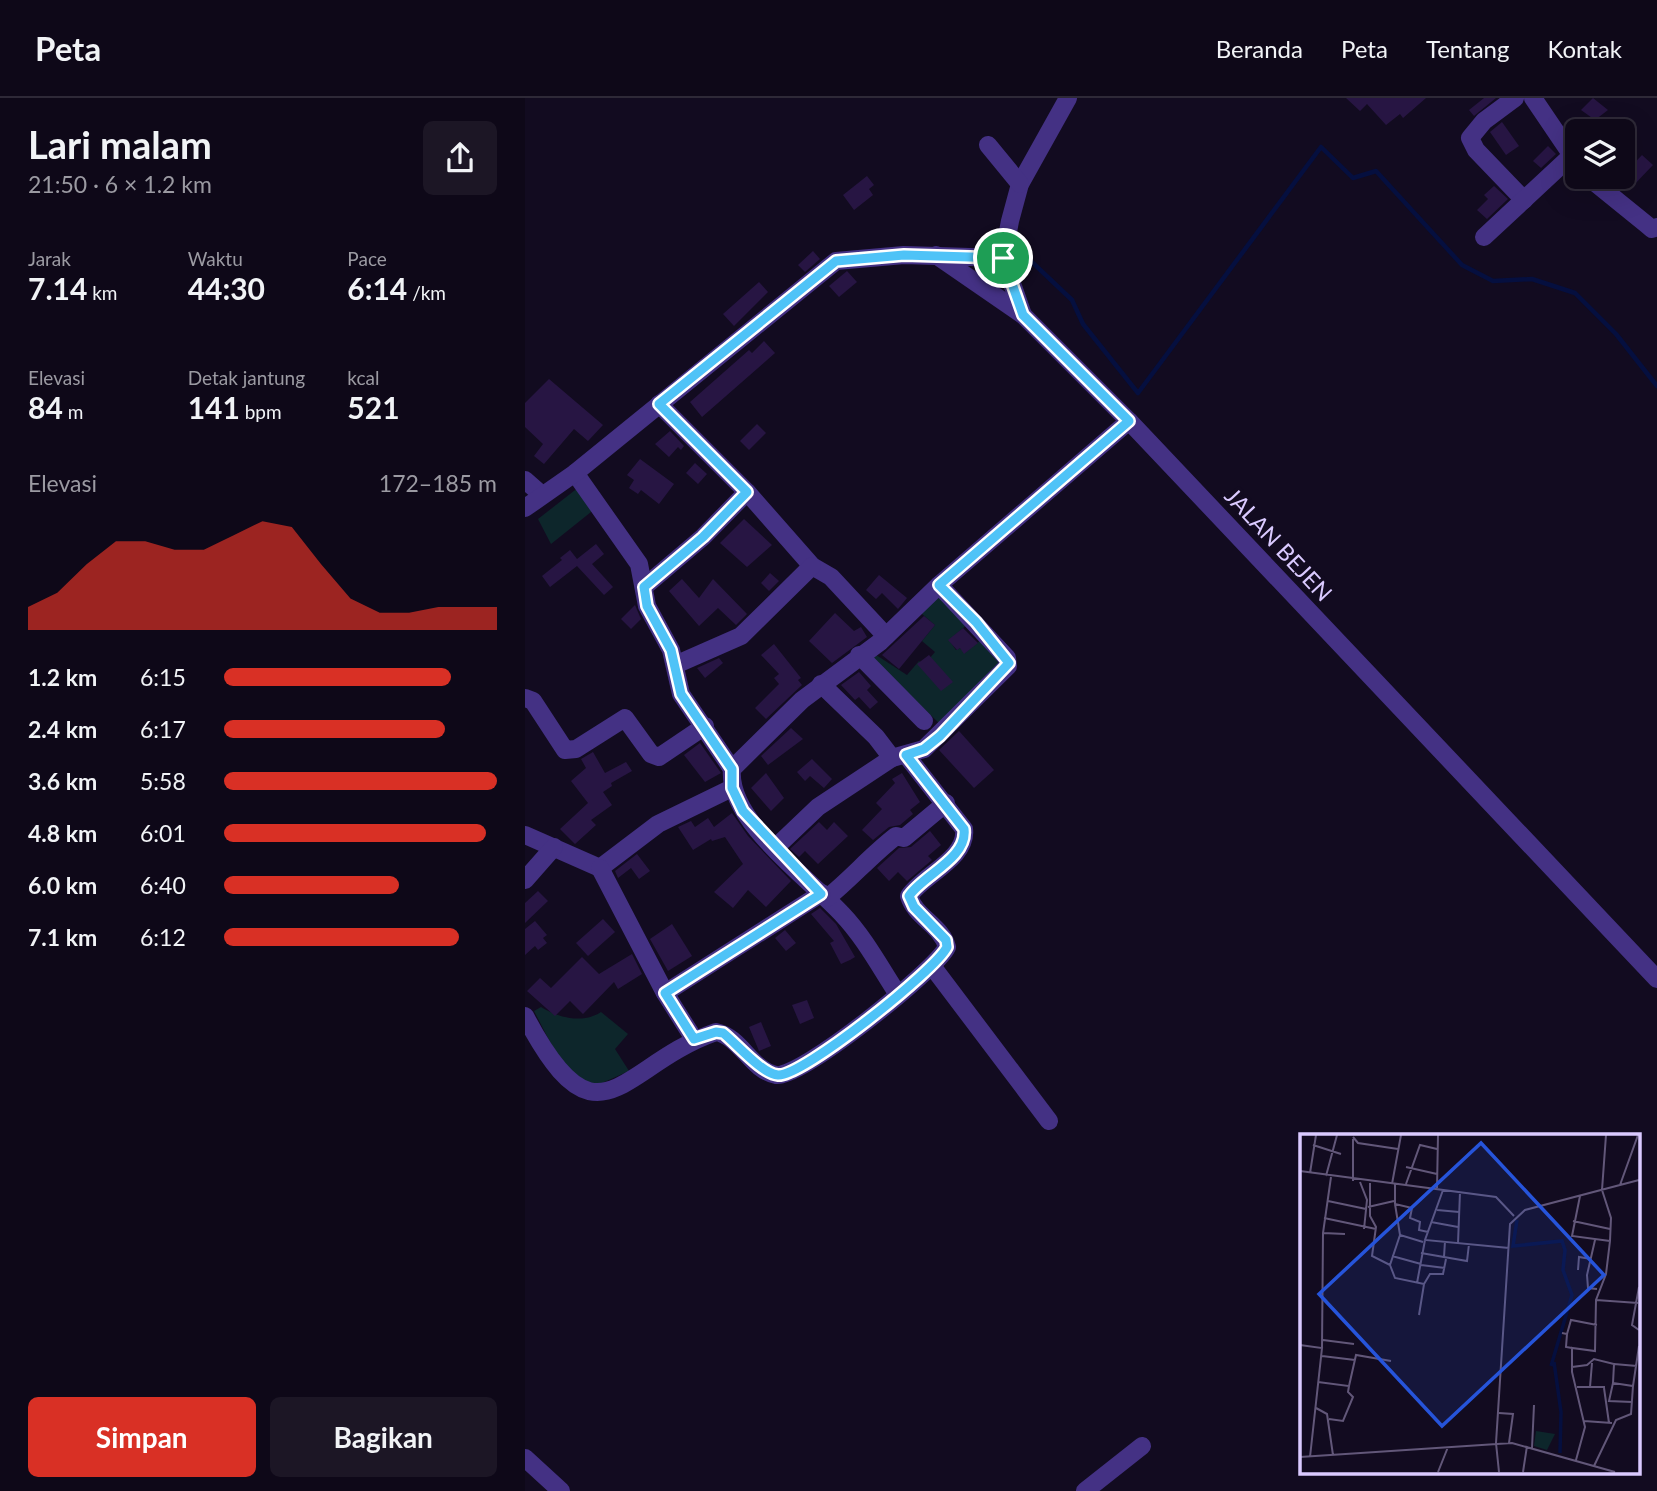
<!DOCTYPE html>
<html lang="id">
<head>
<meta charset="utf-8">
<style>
	body { margin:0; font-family:Lato,sans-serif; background:#1c1625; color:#f1f3f6; height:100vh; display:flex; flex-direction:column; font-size:26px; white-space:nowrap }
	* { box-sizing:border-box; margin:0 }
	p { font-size:23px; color:#9b9aa2 }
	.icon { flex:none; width:38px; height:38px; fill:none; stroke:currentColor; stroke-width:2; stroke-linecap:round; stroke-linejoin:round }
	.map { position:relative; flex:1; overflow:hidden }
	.panel { display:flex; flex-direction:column; background:#0e0818; width:525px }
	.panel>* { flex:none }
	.buttons { position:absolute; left:1040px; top:21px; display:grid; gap:14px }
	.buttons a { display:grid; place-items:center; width:70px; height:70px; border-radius:10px; background:#0e0818; box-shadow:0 7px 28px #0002,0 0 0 2px #2e2937; font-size:35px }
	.pin { position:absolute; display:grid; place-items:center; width:60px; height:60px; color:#fff; margin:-30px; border:4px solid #fff; border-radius:50%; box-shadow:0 2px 7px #0007 }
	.round { display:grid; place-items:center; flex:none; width:74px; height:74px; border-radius:10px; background:#1c1625 }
	.overview { display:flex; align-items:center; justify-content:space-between; height:119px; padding:0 28px }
	h1 { font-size:38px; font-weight:700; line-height:52px }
	.stats { display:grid; grid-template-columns:repeat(3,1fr); gap:10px; height:119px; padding:7px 28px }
	.stats div { display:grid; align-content:center }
	.stats b { font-size:30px; font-weight:700 }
	.stats small { font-size:19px; font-weight:400 }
	.stats p { font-size:19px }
	.chart { height:196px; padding:14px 28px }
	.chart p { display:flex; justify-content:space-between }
	.chart svg { width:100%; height:126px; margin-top:7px; fill:#d93025; opacity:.7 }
	.button { display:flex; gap:14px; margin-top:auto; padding:14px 28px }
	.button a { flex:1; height:80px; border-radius:10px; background:#d93025; color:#fff; font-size:28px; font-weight:700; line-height:80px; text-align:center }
	.button a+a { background:#1c1625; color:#f1f3f6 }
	ul { padding:0 28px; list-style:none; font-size:23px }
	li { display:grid; grid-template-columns:112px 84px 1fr; align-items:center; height:52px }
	li i { height:18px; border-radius:9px; background:#d93025 }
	header { display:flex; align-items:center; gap:42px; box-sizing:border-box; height:98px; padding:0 35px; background:#0e0818; border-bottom:2px solid #2e2937 }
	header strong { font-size:33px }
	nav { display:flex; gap:38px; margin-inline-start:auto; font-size:24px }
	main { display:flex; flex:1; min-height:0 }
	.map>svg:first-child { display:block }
</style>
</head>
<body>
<header>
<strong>Peta</strong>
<nav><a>Beranda</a><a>Peta</a><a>Tentang</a><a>Kontak</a></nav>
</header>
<main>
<section class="panel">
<div class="overview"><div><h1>Lari malam</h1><p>21:50 · 6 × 1.2 km</p></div><a class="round"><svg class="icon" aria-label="share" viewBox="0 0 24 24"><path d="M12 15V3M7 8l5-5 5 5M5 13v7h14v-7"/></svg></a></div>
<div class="stats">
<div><p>Jarak</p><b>7.14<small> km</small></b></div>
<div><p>Waktu</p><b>44:30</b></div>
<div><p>Pace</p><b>6:14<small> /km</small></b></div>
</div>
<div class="stats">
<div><p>Elevasi</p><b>84<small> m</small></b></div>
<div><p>Detak jantung</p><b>141<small> bpm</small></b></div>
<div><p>kcal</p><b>521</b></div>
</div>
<div class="chart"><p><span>Elevasi</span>172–185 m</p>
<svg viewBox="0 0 160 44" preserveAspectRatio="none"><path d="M0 44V36L10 31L20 21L30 13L40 13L50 16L60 16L70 11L80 6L90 8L100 21L110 33L120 38L130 38L140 36L150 36L160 36V44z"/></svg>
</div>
<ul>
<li><b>1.2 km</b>6:15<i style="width:83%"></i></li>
<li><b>2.4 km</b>6:17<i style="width:81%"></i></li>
<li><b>3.6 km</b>5:58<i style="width:100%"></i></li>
<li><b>4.8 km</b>6:01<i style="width:96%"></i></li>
<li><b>6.0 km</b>6:40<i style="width:64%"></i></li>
<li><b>7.1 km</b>6:12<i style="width:86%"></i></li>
</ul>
<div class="button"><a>Simpan</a><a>Bagikan</a></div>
</section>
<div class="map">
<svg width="1132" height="1393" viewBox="0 0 1132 1393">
	<rect width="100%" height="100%" fill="#120b20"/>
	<g fill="#0d262b">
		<polygon points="54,389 71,410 26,446 13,421"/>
		<polygon points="414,493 444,525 424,542 431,552 435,550 440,555 457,541 481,565 419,630 342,555 345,553 382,577 394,563 399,567 410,554 397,543 410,527 390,510"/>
		<path d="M16 909C34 920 58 926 76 914L103 936 90 951 104 973 68 989C38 976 24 941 9 913Z"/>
	</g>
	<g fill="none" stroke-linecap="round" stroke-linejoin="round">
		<polyline stroke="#050f3f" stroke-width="4.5" points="489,147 547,202 558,226 613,295 796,49 828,80 851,73 937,167 968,183 1007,181 1050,195 1091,236 1132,288"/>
	</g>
	<g fill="#271543">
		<polygon points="821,0 901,0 878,20 875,16 861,27 842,6 835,13"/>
		<polygon points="959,0 971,0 949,18 944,12"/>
		<polygon points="1068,0 1083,12 1070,22 1056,12"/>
		<polygon points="977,24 994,48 981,57 965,34"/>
		<polygon points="1023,48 1031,56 1016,70 1008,63"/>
		<polygon points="1117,57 1128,67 1107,89 1096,79"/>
		<polygon points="342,78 349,87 344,91 348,97 329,112 318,97"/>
		<polygon points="969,88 983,101 962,121 952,112 963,101 959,97"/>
		<polygon points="288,153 295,161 280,174 273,167"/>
		<polygon points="322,173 332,184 314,199 304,188"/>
		<polygon points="234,184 243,194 209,228 198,216"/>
		<polygon points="239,243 250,255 177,319 165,304 224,252 227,255"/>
		<polygon points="24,281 78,327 63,343 49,331 19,366 9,358 18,346 0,329 0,305"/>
		<polygon points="232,326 241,335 224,352 215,343"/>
		<polygon points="145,333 159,348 156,352 153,349 144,359 130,346"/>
		<polygon points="115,361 149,386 134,406 116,392 113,396 104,390 109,382 102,377"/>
		<polygon points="170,365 182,376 173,386 161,375"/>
		<polygon points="219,421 247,447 222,469 195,445"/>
		<polygon points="71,446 79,456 67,466 88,489 79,497 52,468 25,489 17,478 37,462 35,460 45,452 52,461"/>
		<polygon points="245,475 254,483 244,493 236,485"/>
		<polygon points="354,477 382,500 373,511 357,495 351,501 341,492"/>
		<polygon points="157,481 174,500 188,481 222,516 211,527 193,510 174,528 144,493"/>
		<polygon points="110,507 116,521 106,531 96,521"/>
		<polygon points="310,515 329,533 336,529 342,539 307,565 284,543"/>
		<polygon points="399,518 410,527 374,571 357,557"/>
		<polygon points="438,530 453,545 439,556 435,550 432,552 423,542"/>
		<polygon points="249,546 276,580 273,582 277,587 241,621 230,610 254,586 249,580 254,576 236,557"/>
		<polygon points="404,557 428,584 416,593 392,566"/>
		<polygon points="194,560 198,565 180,580 172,570"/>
		<polygon points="334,574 346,588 342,592 353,604 345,611 334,599 330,602 316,587"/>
		<polygon points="266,630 278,641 243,667 236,658"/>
		<polygon points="434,633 469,672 449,690 414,652"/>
		<polygon points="175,645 196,675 180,684 159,657"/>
		<polygon points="68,654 80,675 101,664 107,673 86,685 87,688 78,694 87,707 66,722 71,727 50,746 35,731 63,705 46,683 61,670 56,661"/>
		<polygon points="287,661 307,681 299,690 285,678 280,683 272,674"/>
		<polygon points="241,675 259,700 246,713 226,690"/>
		<polygon points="377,675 395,704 385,712 388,716 375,727 364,729 348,742 337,732 357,711 351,705 370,685 367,681"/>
		<polygon points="207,715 223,738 266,783 241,809 223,792 208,810 189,794 218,766 200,739 187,743 186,741 168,752 153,729 166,723 170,729 183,720 189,729"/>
		<polygon points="294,724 302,732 309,724 323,738 293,766 280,753 274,759 265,751"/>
		<polygon points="405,733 416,747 403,758 407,762 382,783 373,774 364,783 352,770 374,750 386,749"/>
		<polygon points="112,756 125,773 114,781 106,770 93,780 90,773"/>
		<polygon points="13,793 23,803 0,825 0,805"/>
		<polygon points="295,810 311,826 330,859 325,862 316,866 305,845 309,843 286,816"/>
		<polygon points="78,821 90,834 63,858 51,845"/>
		<polygon points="10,823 22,837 18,840 22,845 13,852 10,848 0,857 0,831"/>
		<polygon points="147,826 167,858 143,873 125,841"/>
		<polygon points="260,832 271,845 261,853 250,840"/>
		<polygon points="107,856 117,876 93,891 89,884 58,916 45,903 30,918 2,893 15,880 26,890 57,859 74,876"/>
		<polygon points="282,902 289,920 275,926 267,907"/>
		<polygon points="236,924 246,948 234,953 224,929"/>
	</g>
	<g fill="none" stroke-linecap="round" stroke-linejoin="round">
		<g stroke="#443184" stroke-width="18">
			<polyline points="543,0 495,86 485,123 478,160 498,217 604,323 1132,881"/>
			<polyline points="990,0 959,23 945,40 951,52 999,102"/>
			<polyline points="1008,0 1052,65"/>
			<polyline points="463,47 495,86"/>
			<polyline points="1063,79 1121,126 1127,131 1132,129"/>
			<polyline points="959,139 1046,58"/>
			<polyline points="411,157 498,217"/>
			<polyline points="134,306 222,394 287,468 306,479 361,538"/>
			<polyline points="50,375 114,466 122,508 146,552 156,596 207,671 277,602 355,544 414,487 604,323"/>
			<polyline points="0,382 17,397"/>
			<polyline points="0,410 50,375 311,163 379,157 478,160"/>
			<polyline points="119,489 178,439 222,394"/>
			<polyline points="334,557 399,623"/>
			<polyline points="150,567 216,538 287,468"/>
			<polyline points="0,600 8,603 40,652 51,651 100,620 126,656 134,659 180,628"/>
			<polyline points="367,660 399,651 483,568 482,560 414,487"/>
			<path d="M207 671C202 723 285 781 317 816 339 839 355 869 372 895"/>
			<polyline points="0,737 75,770 133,726 207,690"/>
			<polyline points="250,750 293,709 367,660 351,639 296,586"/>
			<polyline points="75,770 140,895 169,941"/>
			<polyline points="0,782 29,749"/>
			<path d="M302 800C327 780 345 758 371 738L379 740 421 705"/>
			<polyline points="407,868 524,1023"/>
			<polyline points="140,895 297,795"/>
			<path d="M0 918C74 1059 95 967 191 934 216 939 226 972 251 977 275 981 411 872 422 849 417 828 390 819 384 798 398 777 443 760 439 731L381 657"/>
			<polyline points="0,1360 36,1393"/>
			<polyline points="560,1393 617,1348"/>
		</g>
	</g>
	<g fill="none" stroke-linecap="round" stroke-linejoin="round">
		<g stroke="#fff" stroke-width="14">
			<path id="route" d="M379 157 478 160 498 217 604 323 414 487 451 524 484 565 415 638 399 651 381 657 439 731C443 760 398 777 384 798L389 809 421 842 422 849C411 872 277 979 253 977 237 976 211 945 198 935L191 934 169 941 140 895 296 796 218 713 207 690V671L156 596 146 552 122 508 119 489 178 439 222 394 134 306 311 163Z"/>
		</g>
		<use href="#route" stroke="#4fc3f7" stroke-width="9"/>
	</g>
	<g text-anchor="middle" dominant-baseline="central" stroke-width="7" stroke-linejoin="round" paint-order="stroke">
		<g font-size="23" fill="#dacaff" stroke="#120b20">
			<text transform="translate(754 446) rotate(47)">JALAN BEJEN</text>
		</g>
	</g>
	<g transform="translate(775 1036)">
		<rect width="340" height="340" fill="#120b20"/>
		<path d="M236 297 255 300 247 316 234 312Z" fill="#0d262b"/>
		<path fill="none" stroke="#050f3f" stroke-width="3.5" d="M217 86 213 112 262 107 265 116 263 136 272 161 251 232M254 228 261 278 260 319"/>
		<path fill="none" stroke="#625779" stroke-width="2" d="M53 3 58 9 98 15M13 11 41 20M106 33 137 40M0 37 196 63 214 82M10 39 16 1M26 42 37 1M53 47V5M60 48 67 66 64 95M70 49V82L76 93 72 122 90 131M92 50 101 1M95 50V70L112 74 110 84 120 88 119 96 128 98M106 50 120 11 137 15M320 51 338 1M137 54 138 1M143 56 125 106 209 114M280 62 272 102 310 107M28 67 66 75M95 70 100 101 123 108M68 73 94 67M137 76 159 78M24 84 76 95M273 87 310 95M131 88 158 93M23 99 45 100M100 101 90 131 95 144 124 150M295 106 287 141 288 154 297 155M158 109 160 58M121 119 144 123 145 107M92 122 121 130M144 123 167 127 169 110M121 131 145 134M278 136 279 123 291 125M117 149 125 106M339 153 332 191 339 196M296 166 338 169M119 181 124 150 130 140H143L146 125M262 199 267 200 266 213 272 214M267 200 271 186 297 191M23 206 54 210M0 211 22 214 10 323M22 214 23 99 31 43M22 222 55 226M314 230 337 232M272 233 287 231 294 225 314 230 313 249 333 252 339 212M18 248 49 252 48 258 53 263 43 287 29 285M313 249 309 267 332 268M49 252 56 221 91 227M277 253H305M290 253 292 229M304 254 309 289M16 274 27 280 33 321M199 279 213 280 209 309M284 287 312 289M232 314 234 271M0 323 212 309 315 338M276 326 285 293 272 238V214L295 217 296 166 306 140 310 107 311 84 302 56 306 1M294 332 316 286 331 280 333 252M138 338 148 313M199 338 196 309 210 90 225 76 339 46M223 338 227 312"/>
		<path fill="#2654da" fill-opacity="0.15" stroke="#2654da" stroke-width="3.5" d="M181 9 304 141 142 292 19 160Z"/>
		<rect width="340" height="340" fill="none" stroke="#dacaff" stroke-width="3.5"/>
	</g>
</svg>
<div class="buttons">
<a><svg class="icon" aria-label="layers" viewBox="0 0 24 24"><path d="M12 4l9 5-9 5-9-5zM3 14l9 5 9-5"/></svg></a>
</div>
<div class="pin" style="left:478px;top:160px;background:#1e9e55"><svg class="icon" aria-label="arrive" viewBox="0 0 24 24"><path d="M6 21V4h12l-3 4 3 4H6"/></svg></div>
</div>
</main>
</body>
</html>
